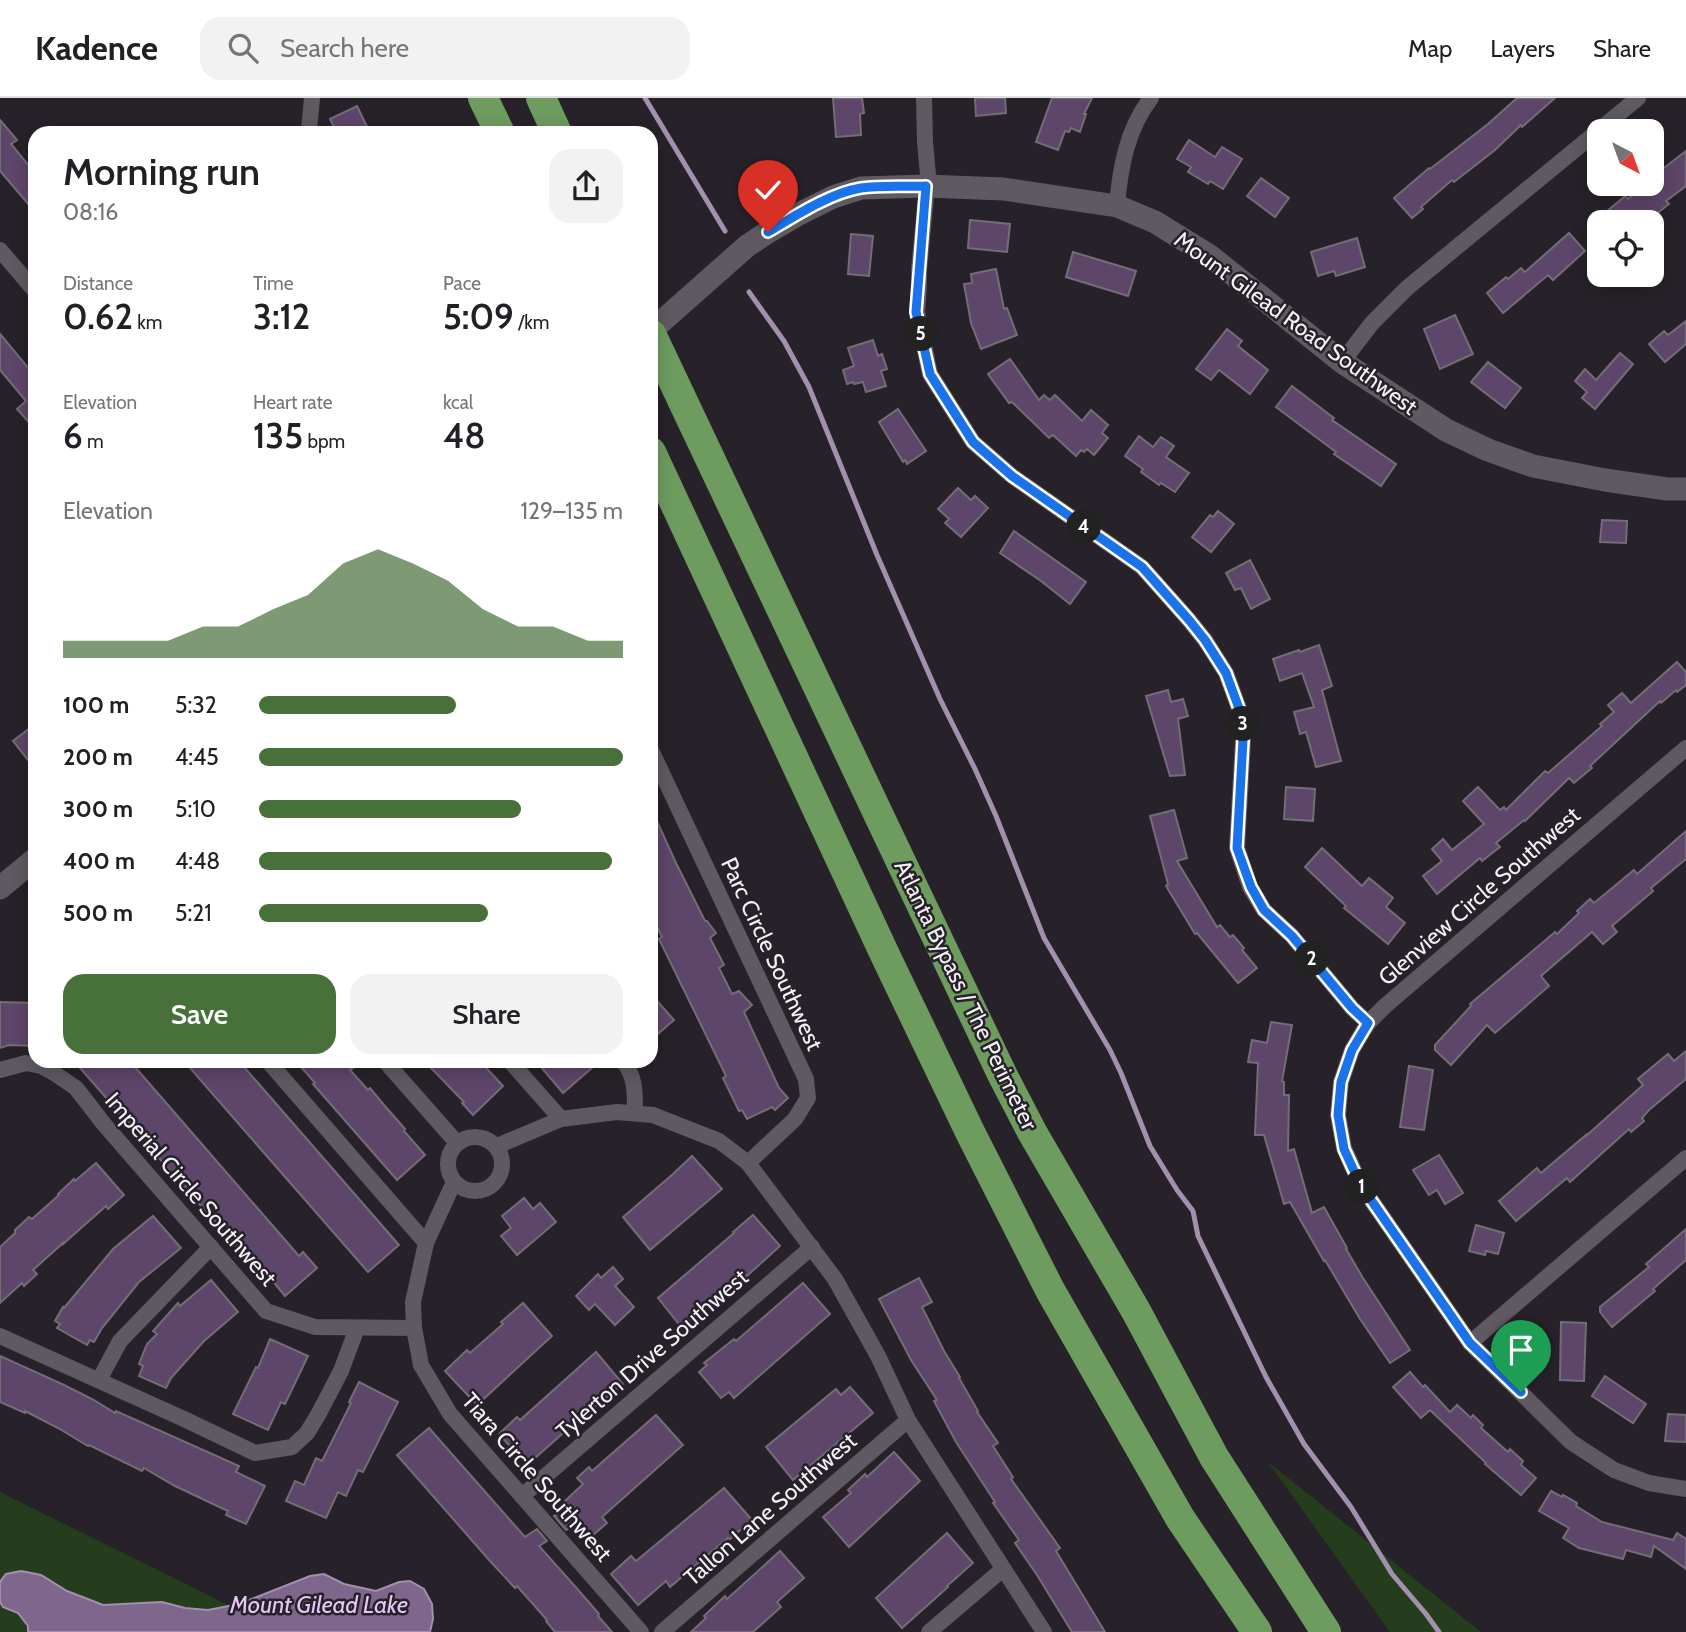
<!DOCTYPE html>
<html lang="en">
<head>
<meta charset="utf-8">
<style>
	body { margin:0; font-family:Cabin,sans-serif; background:#f2f2f2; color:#202124; height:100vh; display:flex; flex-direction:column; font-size:26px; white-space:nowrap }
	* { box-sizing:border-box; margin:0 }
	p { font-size:23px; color:#757577 }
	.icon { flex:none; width:38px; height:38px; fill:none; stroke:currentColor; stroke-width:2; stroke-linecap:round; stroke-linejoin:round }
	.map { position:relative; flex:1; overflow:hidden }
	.sheet { position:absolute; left:28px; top:28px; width:630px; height:942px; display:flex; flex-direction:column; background:#fff; border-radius:21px; box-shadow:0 4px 18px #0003 }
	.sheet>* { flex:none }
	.needle { width:46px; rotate:139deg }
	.buttons { position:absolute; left:1587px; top:21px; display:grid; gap:14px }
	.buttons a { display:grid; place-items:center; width:77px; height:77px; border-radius:14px; background:#fff; box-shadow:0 4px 18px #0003; font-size:35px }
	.pin { position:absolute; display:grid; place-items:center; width:60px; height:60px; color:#fff; margin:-72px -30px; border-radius:50% 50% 50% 0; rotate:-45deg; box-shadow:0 0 7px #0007 }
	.pin .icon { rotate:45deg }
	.km { position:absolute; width:35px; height:35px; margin:-18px; border-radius:50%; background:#222; color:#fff; font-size:19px; line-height:35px; text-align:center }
	.round { display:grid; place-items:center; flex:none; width:74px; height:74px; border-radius:21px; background:#f2f2f2 }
	.headline { display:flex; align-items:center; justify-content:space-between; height:119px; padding:0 35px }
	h1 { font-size:38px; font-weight:600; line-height:52px }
	.stats { display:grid; grid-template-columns:repeat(3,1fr); gap:10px; height:119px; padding:7px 35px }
	.stats div { display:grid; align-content:center }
	.stats b { font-size:35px; font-weight:600 }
	.stats small { font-size:19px; font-weight:400 }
	.stats p { font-size:19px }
	.chart { height:196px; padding:14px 35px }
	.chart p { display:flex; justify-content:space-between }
	.chart svg { width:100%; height:126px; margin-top:7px; fill:#48703b; opacity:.7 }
	.primary-button { display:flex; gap:14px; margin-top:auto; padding:14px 35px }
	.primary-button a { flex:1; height:80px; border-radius:21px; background:#48703b; color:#fff; font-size:28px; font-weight:600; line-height:80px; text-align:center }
	.primary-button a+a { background:#f2f2f2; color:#202124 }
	ul { padding:0 35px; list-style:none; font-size:23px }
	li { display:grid; grid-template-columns:112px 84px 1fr; align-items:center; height:52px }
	li i { height:18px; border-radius:9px; background:#48703b }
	header { display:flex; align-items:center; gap:42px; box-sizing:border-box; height:98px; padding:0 35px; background:#fff; border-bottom:2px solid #e0e0e0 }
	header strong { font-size:33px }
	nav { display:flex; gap:38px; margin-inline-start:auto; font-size:24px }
	.search { width:490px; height:63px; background:#f2f2f2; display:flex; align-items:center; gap:18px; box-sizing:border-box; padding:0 24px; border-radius:21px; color:#757577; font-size:26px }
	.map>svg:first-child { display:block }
</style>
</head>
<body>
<header>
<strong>Kadence</strong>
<div class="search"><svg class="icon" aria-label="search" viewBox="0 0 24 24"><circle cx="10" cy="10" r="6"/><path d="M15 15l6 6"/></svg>Search here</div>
<nav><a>Map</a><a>Layers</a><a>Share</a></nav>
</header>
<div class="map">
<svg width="1686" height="1534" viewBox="0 0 1686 1534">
	<rect width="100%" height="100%" fill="#272229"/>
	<g fill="#243d1c">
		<polygon points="1268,1364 1481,1534 1390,1534"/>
		<polygon points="0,1394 282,1534 0,1534"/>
	</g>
	<polygon fill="#7f668d" stroke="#a290ad" stroke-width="2" points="21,1473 41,1477 67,1493 103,1507 162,1504 185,1510 208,1512 239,1506 310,1478 324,1476 344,1486 376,1493 399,1484 410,1483 424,1491 432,1506 433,1521 430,1534 28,1534 28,1528 18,1515 3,1509 0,1504 0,1484 6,1476"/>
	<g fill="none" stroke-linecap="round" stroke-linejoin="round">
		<g stroke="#a290ad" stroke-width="5">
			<polyline points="645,0 725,133"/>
			<polyline points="749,194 784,243 809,289 877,457 940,601 975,671 996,718 1044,840 1110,952 1121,975 1150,1048 1177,1092 1193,1113 1198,1138 1266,1279 1304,1346 1351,1409 1392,1476 1426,1516 1439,1534"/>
		</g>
	</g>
	<g fill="#5e456a" stroke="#736d76" stroke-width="2">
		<polygon points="833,0 862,0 864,15 860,16 861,37 836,39"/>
		<polygon points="975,0 1005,0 1006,15 976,18"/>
		<polygon points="1052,0 1092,0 1084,16 1086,16 1080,34 1071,30 1069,34 1065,33 1058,52 1036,44"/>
		<polygon points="1517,0 1555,0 1522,29 1521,27 1495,52 1454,84 1452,82 1421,109 1423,111 1412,120 1394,100 1429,70 1430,71 1488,26"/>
		<polygon points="357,8 370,35 337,35 330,21"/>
		<polygon points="0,22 17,42 11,46 29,68 35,63 35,114 0,73"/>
		<polygon points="1189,42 1215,59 1222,49 1242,61 1223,91 1210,83 1208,86 1188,74 1191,69 1177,61"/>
		<polygon points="1686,53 1686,88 1666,103 1669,106 1646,124 1594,124 1625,98 1628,101 1648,86 1652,86 1652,79"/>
		<polygon points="1261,80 1289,100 1275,119 1247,98"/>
		<polygon points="970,122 1010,126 1007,154 968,150"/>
		<polygon points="1569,135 1585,153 1553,182 1548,177 1503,215 1487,195 1506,179 1508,181 1521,170 1525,174"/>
		<polygon points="851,136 873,138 869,178 848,176"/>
		<polygon points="1357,140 1365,169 1336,178 1334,173 1318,178 1311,154"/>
		<polygon points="1073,154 1136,173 1128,198 1066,179"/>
		<polygon points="996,171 1004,211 1007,210 1017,237 981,251 971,225 964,186 972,185 971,176"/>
		<polygon points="1455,217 1473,256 1440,271 1424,231"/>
		<polygon points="1686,223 1686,246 1665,264 1649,246 1664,233 1668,237"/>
		<polygon points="1227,231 1242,243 1238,248 1268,272 1250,296 1219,272 1211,282 1196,271"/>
		<polygon points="0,236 35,278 35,331 17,311 26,303 0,272"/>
		<polygon points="873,242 878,258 882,256 887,271 881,273 886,288 866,294 863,284 854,286 853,284 847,286 843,272 854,268 848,250"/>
		<polygon points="1620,255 1633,266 1595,311 1582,300 1587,294 1575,283 1585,271 1596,282"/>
		<polygon points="1010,261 1039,302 1044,297 1050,302 1055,297 1082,323 1091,312 1108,327 1102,335 1108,340 1094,357 1087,351 1084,354 1081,352 1076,358 1053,337 1049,340 1012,304 1009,305 988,276"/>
		<polygon points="1488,264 1521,290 1505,310 1471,284"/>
		<polygon points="1292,288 1334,320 1332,322 1396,366 1381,388 1334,356 1336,354 1276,309"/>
		<polygon points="898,311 926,353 907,366 905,362 903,364 879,324"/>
		<polygon points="1139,338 1153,349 1161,339 1174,348 1166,359 1189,375 1175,394 1161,385 1159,387 1141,374 1143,371 1125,358"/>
		<polygon points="958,390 971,402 975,398 988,410 961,439 945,425 949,421 938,411"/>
		<polygon points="1218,413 1234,426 1211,454 1192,439 1210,417 1213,419"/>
		<polygon points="1602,422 1627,423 1626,445 1600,444"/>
		<polygon points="1014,433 1086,484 1070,506 1041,483 1000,455"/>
		<polygon points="1250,462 1270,501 1251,511 1241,490 1235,492 1226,475"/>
		<polygon points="1319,547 1332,588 1322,592 1341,663 1316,669 1306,634 1300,636 1294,614 1314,609 1302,575 1280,583 1273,561 1299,552 1300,554"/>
		<polygon points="1677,564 1686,574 1686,587 1677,594 1676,592 1661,605 1660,603 1590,668 1592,670 1574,685 1569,680 1525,723 1524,722 1496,745 1500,749 1482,763 1480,760 1437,796 1423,778 1442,763 1432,751 1443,741 1452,752 1484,726 1463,703 1478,689 1500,712 1504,709 1506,712 1545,673 1548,675 1602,628 1600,626 1614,614 1608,607 1622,595 1631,605"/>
		<polygon points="1168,592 1171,604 1183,601 1188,618 1178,621 1185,677 1170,678 1146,598"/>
		<polygon points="35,626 35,671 13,643"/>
		<polygon points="1286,689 1315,691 1313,723 1284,721"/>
		<polygon points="651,710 676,765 705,823 707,823 716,835 710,840 724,867 719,870 732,896 739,893 752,907 744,914 779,990 788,1000 775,1012 772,1009 747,1021 742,1012 739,1013 723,980 726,978 659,841 662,839 651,817"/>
		<polygon points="1174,712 1187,760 1177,763 1217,829 1220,827 1230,839 1233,837 1244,850 1242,852 1257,870 1238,885 1197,835 1195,836 1166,788 1168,786 1150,718"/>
		<polygon points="1686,733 1686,761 1651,790 1653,793 1612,828 1617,834 1603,846 1592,834 1541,878 1549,888 1495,935 1487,927 1451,967 1435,952 1435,947 1471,908 1470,906 1555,834 1557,836 1579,815 1577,813 1590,801 1594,805 1634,772 1637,776"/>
		<polygon points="1322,750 1362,788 1369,780 1393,800 1386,809 1405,825 1388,846 1344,810 1346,808 1305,769"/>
		<polygon points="651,896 674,922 651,942"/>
		<polygon points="0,904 35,905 35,948 9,947 0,950"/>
		<polygon points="1271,924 1292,927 1282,983 1284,984 1284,997 1289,997 1288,1053 1294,1051 1312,1115 1324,1109 1347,1150 1346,1151 1363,1180 1410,1252 1390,1265 1360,1221 1325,1162 1324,1163 1290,1104 1284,1106 1264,1037 1255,1037 1258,965 1248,964 1252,942 1267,945"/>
		<polygon points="1686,953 1686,981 1649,1012 1642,1020 1644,1023 1631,1034 1629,1031 1570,1084 1567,1080 1516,1123 1499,1103 1537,1070 1541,1075 1586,1037 1586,1038 1643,987 1638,981 1668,956 1674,963"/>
		<polygon points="73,962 129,962 299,1158 303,1154 317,1170 285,1198 267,1176 263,1179"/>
		<polygon points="183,962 238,962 399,1147 368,1174"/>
		<polygon points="295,962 346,962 353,970 350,972 368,992 370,990 384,1007 405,1031 404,1033 425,1057 397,1082 313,986 315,985"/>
		<polygon points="437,962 479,962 503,988 473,1017 462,1005 464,1004 430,969"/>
		<polygon points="535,962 601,962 563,995"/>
		<polygon points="1409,968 1433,972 1424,1032 1400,1029"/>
		<polygon points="1439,1057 1463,1095 1445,1106 1437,1092 1429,1097 1413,1072"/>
		<polygon points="692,1058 722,1091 650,1152 623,1119 673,1076"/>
		<polygon points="96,1065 124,1097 108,1111 106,1108 63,1146 63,1145 33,1172 37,1176 24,1188 22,1185 0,1205 0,1149 15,1135 15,1132 29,1119 32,1121 59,1097 58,1096 74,1081 75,1083"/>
		<polygon points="524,1100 533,1111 540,1105 556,1124 517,1157 501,1138 511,1130 502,1118"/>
		<polygon points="753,1117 780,1148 737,1187 734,1185 682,1230 658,1200 734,1135 733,1134"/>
		<polygon points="153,1118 181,1150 139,1184 102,1230 94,1244 90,1242 87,1247 57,1230 60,1226 55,1223 63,1209 64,1210 113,1151"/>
		<polygon points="1476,1127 1504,1135 1498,1156 1486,1153 1485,1157 1469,1153"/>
		<polygon points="1686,1131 1686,1162 1653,1191 1655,1193 1612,1229 1600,1214 1600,1209 1649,1169 1646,1166"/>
		<polygon points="613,1169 623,1181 615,1188 634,1209 615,1227 595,1206 589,1212 576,1198 598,1176 601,1180"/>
		<polygon points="919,1180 932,1204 922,1209 944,1253 960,1279 959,1280 978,1313 977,1314 998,1345 993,1348 1013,1379 1011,1381 1060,1450 1056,1453 1105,1534 1072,1534 1037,1477 1015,1445 1019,1442 993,1405 995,1404 956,1344 934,1303 937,1302 911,1262 879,1201"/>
		<polygon points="211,1182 238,1214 204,1243 171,1280 166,1290 139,1278 143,1268 139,1266 147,1246 157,1236 153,1233 178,1205 180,1208"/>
		<polygon points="803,1185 830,1216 734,1300 729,1294 721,1300 699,1274 707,1267 704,1265 734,1241 736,1243"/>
		<polygon points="523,1205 552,1238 477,1307 445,1273 467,1252 470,1255 503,1226 501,1224"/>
		<polygon points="1561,1224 1586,1225 1584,1283 1560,1282"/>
		<polygon points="270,1241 308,1258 285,1306 281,1304 268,1332 233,1316 256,1269 258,1270"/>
		<polygon points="596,1254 623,1286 578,1322 527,1367 499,1336 517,1319 520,1322"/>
		<polygon points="0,1258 64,1287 94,1302 115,1315 116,1313 239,1368 236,1374 265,1388 246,1426 226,1417 228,1413 175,1388 144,1370 142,1373 89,1347 88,1348 58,1330 25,1313 25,1315 0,1304"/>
		<polygon points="1410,1274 1423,1289 1425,1287 1450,1314 1457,1307 1471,1320 1473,1317 1483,1327 1481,1330 1508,1354 1510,1351 1523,1363 1521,1367 1536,1380 1521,1397 1485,1366 1486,1365 1430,1312 1421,1320 1393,1289"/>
		<polygon points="1605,1278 1646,1306 1633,1325 1592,1298"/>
		<polygon points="359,1284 398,1304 363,1374 358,1372 346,1398 338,1394 326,1420 286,1403 295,1383 304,1387 316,1360 322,1363 351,1305 349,1304"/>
		<polygon points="850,1289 873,1315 793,1382 766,1349 836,1291 841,1297"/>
		<polygon points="1668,1316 1686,1317 1686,1344 1665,1343"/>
		<polygon points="656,1317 683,1347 602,1419 607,1425 586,1443 573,1428 566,1432 554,1418 560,1414 559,1412 566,1406 564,1404 583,1386 577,1380 589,1369 592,1373"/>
		<polygon points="429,1330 525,1439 537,1431 547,1443 539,1448 580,1494 599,1516 598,1518 612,1534 555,1534 546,1523 547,1522 517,1488 515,1490 490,1463 397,1357"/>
		<polygon points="894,1354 920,1383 849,1449 823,1419 851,1395 848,1392 865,1376 867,1379"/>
		<polygon points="724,1390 752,1422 730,1441 728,1440 670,1489 666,1483 638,1507 611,1476 631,1458 636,1463"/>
		<polygon points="1551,1393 1562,1399 1563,1397 1577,1405 1576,1408 1602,1424 1673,1442 1677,1435 1686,1441 1686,1471 1654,1448 1651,1459 1626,1452 1623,1461 1579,1450 1563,1440 1569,1430 1539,1413"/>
		<polygon points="947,1435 973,1465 947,1488 948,1489 902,1530 876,1500"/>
		<polygon points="780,1453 804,1480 777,1504 781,1509 753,1534 691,1534 706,1520 704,1518 725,1498 727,1501"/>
	</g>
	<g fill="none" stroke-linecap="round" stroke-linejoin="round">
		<g stroke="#5f5962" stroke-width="16">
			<polyline points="924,0 925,44 928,77 919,172 919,187 917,214 930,276 973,344 1012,378 1142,469 1189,522 1205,542 1226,575 1244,624 1237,750 1250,789 1264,812 1292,838 1352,910 1368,925"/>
			<polyline points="310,35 309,32 312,0"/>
			<path d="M1117 108C1120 70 1127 31 1151 0"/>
			<polyline points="0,152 35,193"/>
			<polyline points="1342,264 1372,225 1407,190 1638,0"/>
			<polyline points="1686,650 1385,908 1368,925 1352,952 1341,984 1338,1017 1344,1050 1360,1086 1470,1245 1571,1344 1614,1372 1649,1385 1686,1391"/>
			<polyline points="651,652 806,981 808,1000 795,1021 748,1065"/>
			<polyline points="267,962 426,1145"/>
			<polyline points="384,962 457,1045"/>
			<polyline points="509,962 561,1021"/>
			<path d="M622 962C636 978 635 996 635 1015"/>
			<polyline points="0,972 26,965 41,968 54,975 76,990 103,1025 266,1213 315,1229 414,1230"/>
			<circle cx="475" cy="1066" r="27"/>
			<polyline points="497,1048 561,1021 617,1014 653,1017 719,1043 748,1065 835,1181 878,1258 908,1322 1044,1534"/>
			<polyline points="454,1084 426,1145 413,1204 414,1230 421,1267 450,1316 641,1534"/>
			<polyline points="0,1238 184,1321 255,1355 292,1349 307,1335 318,1317 341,1273 357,1230"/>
			<polyline points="1470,1245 1686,1060"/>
			<polyline points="99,1282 120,1243 211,1149"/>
			<polyline points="522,1398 812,1149"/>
			<polyline points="662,1534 908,1322"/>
			<polyline points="929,1534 1003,1471"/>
		</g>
		<g stroke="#5f5962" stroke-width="23">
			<polyline points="651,233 747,148 768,134 797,117 833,99 861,90 926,88 1003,91 1117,108 1155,124 1210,158 1342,264 1446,332 1488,352 1533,368 1605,382 1667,391 1686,391"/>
			<polyline points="0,790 35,761"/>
		</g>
		<g stroke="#6e9c5f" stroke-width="30">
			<polyline points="483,0 500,35"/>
			<polyline points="541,0 557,35"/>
			<polyline points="651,236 882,724 1002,976 1032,1034 1136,1213 1214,1359 1326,1534"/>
			<polyline points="651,354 886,859 970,1034 1050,1192 1180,1420 1257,1534"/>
		</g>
	</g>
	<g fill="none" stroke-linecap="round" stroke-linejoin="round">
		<g stroke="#fff" stroke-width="14">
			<path id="route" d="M768 134C795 118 830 95 861 90 881 87 906 89 926 88L916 214 930 276 973 344 1012 378 1142 469 1189 522 1205 542 1226 575 1244 624 1237 750 1251 789 1264 812 1292 838 1352 910 1368 925 1352 952 1341 984 1338 1017 1344 1051 1360 1086 1470 1245 1521 1294"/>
		</g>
		<use href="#route" stroke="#1a73e8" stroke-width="9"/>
	</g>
	<g text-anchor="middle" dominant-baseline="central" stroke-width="5" stroke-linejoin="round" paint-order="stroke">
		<g font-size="23" fill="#f5f2f7" stroke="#272229">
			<text transform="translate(1296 225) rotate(36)">Mount Gilead Road Southwest</text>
			<text transform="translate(1479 798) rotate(-41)">Glenview Circle Southwest</text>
			<text transform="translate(772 856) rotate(65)">Parc Circle Southwest</text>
			<text transform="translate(966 897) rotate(64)">Atlanta Bypass / The Perimeter</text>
			<text transform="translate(191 1091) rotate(49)">Imperial Circle Southwest</text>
			<text transform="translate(652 1256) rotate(-41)">Tylerton Drive Southwest</text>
			<text transform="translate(537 1379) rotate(49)">Tiara Circle Southwest</text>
			<text transform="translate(770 1411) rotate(-41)">Tallon Lane Southwest</text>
		</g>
		<g font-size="24" font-style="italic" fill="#e6c5f7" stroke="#272229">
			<text x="319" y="1506">Mount Gilead Lake</text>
		</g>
	</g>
</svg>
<div class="buttons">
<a><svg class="needle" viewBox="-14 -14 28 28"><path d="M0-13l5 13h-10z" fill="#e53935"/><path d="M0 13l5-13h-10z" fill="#757577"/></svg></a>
<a><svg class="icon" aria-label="locate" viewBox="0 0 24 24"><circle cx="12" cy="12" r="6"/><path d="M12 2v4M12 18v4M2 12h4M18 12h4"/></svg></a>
</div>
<div class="pin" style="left:1521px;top:1294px;background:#1e9e55"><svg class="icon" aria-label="arrive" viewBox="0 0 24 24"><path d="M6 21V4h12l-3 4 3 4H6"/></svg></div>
<div class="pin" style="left:768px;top:134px;background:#d93025"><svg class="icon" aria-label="check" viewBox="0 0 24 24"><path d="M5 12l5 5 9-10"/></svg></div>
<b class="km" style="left:1362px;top:1089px">1</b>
<b class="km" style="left:1312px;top:861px">2</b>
<b class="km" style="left:1243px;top:626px">3</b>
<b class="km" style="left:1084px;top:429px">4</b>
<b class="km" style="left:921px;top:236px">5</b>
<section class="sheet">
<div class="headline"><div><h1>Morning run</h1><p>08:16</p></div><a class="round"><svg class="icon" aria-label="share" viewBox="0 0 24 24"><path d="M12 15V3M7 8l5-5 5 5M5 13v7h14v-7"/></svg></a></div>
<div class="stats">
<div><p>Distance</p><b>0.62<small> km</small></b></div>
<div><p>Time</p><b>3:12</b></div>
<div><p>Pace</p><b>5:09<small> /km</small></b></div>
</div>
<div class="stats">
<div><p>Elevation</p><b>6<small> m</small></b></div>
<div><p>Heart rate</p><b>135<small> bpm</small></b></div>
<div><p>kcal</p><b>48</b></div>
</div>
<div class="chart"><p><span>Elevation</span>129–135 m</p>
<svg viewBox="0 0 160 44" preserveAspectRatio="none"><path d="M0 44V38L10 38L20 38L30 38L40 33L50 33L60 27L70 22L80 11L90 6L100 11L110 17L120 27L130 33L140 33L150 38L160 38V44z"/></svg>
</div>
<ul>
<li><b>100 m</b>5:32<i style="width:54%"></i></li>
<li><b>200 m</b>4:45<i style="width:100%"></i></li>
<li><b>300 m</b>5:10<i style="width:72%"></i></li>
<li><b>400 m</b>4:48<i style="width:97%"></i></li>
<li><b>500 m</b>5:21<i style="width:63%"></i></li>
</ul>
<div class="primary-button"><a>Save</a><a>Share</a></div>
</section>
</div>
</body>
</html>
